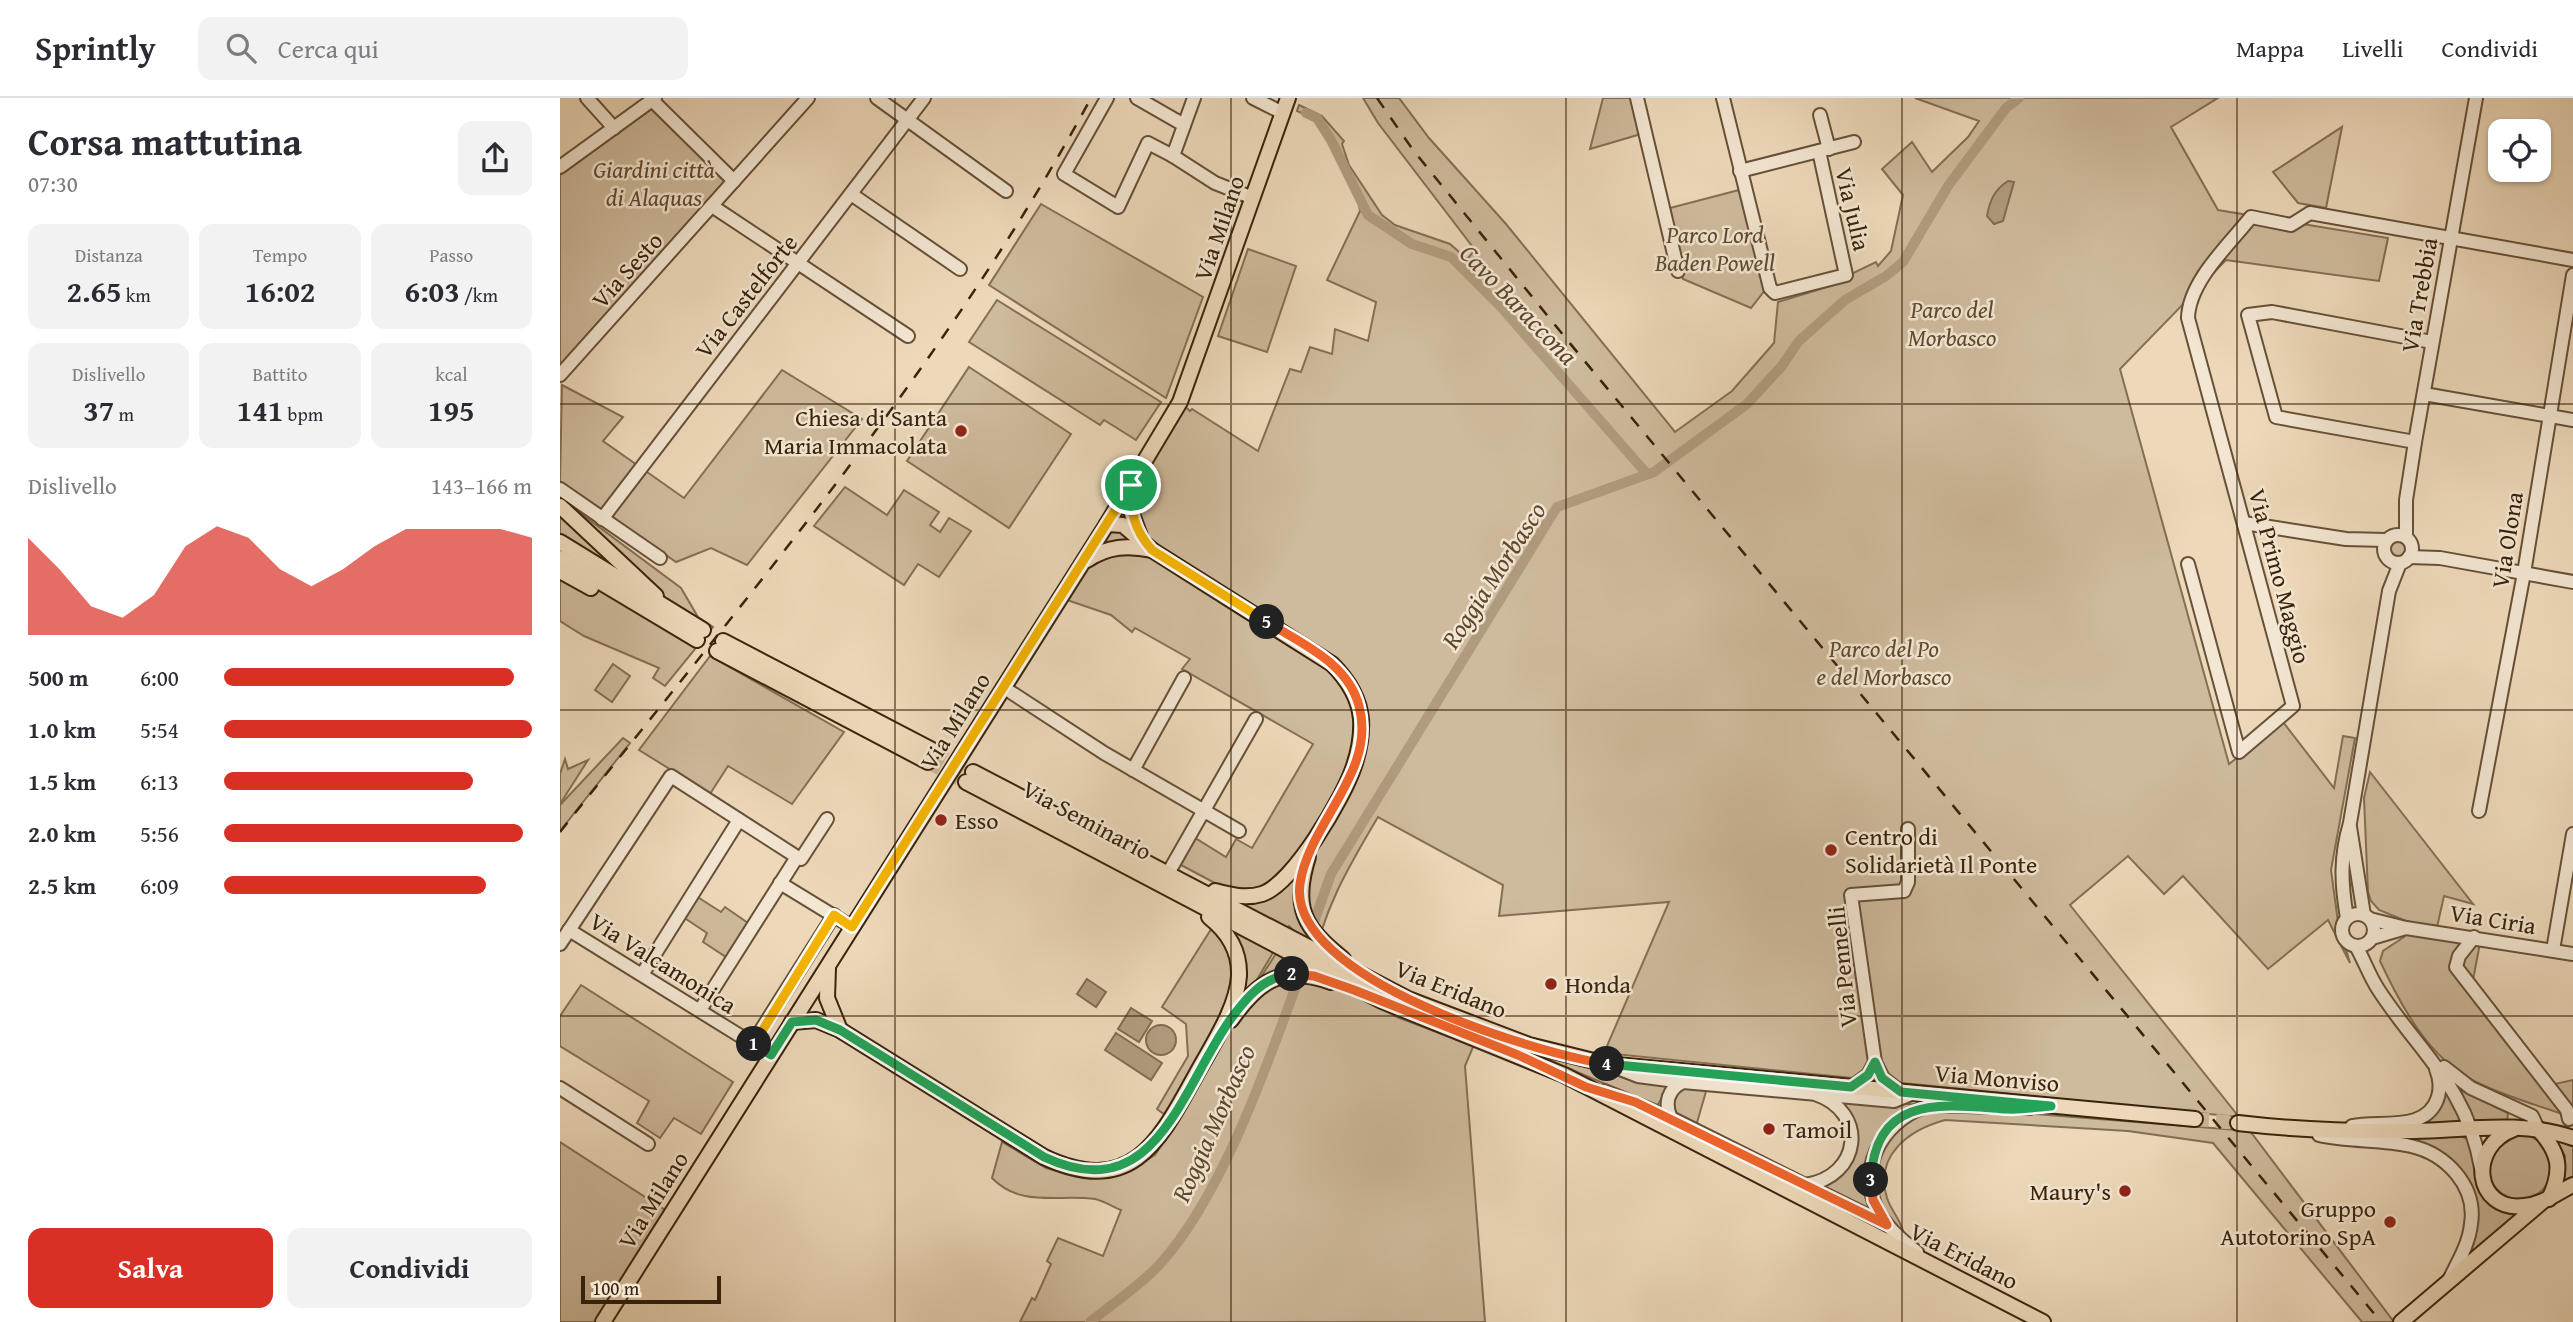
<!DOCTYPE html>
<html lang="it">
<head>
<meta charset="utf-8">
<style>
	body { margin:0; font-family:"Gentium Book Plus",serif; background:#f2f2f3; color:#2b2b33; height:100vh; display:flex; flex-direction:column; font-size:26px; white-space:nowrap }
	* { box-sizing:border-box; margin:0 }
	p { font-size:23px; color:#7c7c81 }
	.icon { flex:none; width:38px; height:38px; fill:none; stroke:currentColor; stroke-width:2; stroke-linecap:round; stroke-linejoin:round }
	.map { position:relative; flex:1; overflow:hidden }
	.sheet { display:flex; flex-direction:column; background:#fff; width:560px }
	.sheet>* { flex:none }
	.controls { position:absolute; left:1928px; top:21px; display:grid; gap:14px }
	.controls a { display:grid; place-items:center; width:63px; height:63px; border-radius:14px; background:#fff; box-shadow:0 2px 5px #0004; font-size:35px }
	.scale { position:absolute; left:21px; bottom:18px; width:140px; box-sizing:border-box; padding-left:7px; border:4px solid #39230b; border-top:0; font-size:19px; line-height:24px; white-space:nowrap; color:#39230b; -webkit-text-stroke:5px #f3e6d2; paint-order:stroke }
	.pin { position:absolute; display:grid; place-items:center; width:60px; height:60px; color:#fff; margin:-30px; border:4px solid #fff; border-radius:50%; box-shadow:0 2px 7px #0007 }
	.km { position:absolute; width:35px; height:35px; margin:-18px; border-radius:50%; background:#222; color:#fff; font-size:19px; line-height:35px; text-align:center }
	.round { display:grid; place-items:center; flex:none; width:74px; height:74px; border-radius:14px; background:#f2f2f3 }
	.overview { display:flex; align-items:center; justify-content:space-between; height:119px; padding:0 28px }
	h1 { font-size:38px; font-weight:700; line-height:52px }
	.metrics { display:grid; grid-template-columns:repeat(3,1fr); gap:10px; height:119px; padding:7px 28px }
	.metrics div { display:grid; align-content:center; border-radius:14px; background:#f2f2f3; text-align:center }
	.metrics b { font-size:30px; font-weight:700 }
	.metrics small { font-size:19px; font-weight:400 }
	.metrics p { font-size:19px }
	.chart { height:196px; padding:14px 28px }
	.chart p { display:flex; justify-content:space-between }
	.chart svg { width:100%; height:126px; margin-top:7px; fill:#d93025; opacity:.7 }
	.action { display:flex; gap:14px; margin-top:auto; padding:14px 28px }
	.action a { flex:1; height:80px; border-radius:14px; background:#d93025; color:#fff; font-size:28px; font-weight:700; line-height:80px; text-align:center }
	.action a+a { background:#f2f2f3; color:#2b2b33 }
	ul { padding:0 28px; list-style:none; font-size:23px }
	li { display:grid; grid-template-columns:112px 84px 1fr; align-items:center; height:52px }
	li i { height:18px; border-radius:9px; background:#d93025 }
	header { display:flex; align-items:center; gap:42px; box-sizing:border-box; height:98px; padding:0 35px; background:#fff; border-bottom:2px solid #e1e1e2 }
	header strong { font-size:33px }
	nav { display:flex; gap:38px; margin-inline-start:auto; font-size:24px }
	.search { width:490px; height:63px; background:#f2f2f3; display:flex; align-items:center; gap:18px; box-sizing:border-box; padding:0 24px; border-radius:14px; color:#7c7c81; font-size:26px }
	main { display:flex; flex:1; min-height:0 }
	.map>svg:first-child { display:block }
</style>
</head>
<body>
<header>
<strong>Sprintly</strong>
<div class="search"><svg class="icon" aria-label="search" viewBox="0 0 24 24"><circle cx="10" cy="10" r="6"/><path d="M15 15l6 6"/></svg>Cerca qui</div>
<nav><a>Mappa</a><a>Livelli</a><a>Condividi</a></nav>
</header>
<main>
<section class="sheet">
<div class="overview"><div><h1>Corsa mattutina</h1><p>07:30</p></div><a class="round"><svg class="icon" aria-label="share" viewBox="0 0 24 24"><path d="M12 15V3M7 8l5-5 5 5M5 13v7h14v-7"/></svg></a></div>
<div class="metrics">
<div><p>Distanza</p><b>2.65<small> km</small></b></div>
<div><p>Tempo</p><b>16:02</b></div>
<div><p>Passo</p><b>6:03<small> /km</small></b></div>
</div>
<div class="metrics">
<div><p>Dislivello</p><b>37<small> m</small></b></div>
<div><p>Battito</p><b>141<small> bpm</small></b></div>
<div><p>kcal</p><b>195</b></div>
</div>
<div class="chart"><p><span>Dislivello</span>143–166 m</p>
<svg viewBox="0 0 160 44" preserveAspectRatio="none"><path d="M0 44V10L10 21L20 34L30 38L40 30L50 13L60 6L70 10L80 21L90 27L100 21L110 13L120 7L130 7L140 7L150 7L160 10V44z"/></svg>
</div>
<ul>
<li><b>500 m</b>6:00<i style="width:94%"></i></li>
<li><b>1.0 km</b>5:54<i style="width:100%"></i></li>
<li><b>1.5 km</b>6:13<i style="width:81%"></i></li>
<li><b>2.0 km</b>5:56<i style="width:97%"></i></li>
<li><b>2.5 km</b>6:09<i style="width:85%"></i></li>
</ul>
<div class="action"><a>Salva</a><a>Condividi</a></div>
</section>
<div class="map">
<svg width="2013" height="1224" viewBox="0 0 2013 1224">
	<rect width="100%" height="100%" fill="#edd9ba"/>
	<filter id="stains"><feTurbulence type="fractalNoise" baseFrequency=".00286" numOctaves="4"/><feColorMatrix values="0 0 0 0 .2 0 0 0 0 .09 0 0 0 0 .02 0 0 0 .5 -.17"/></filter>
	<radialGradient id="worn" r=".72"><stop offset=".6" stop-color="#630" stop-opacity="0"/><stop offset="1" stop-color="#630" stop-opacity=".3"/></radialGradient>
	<g fill="#ceba9c" stroke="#846e54" stroke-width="2" fill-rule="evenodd">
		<path d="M803 0H839L869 40 946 126 1115 334 1172 293 1214 245 1218 204 1287 183 1291 176 1316 164 1318 168 1331 153 1343 97 1322 71 1352 44 1372 74 1408 39 1419 23 1355 0H1658L1611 29 1658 112 1828 140 1819 183 1666 162 1560 271 1669 666 1723 624 1774 690 1783 638 1795 640 1771 772 1778 824 1790 865 1768 822 1708 871 1623 778 1604 796 1568 758 1510 807 1679 1019 1044 955 1109 804 939 818 943 787 818 719C787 771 762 814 751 874L837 919 916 949H913L905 968 925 1224H460L472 1200 475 1202 491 1166 487 1163 498 1140 543 1158 561 1112C553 1109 544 1103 535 1101 499 1096 461 1110 432 1080L442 1044 486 1070 501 1074 535 1079 560 1077 595 1057 616 1025 597 1011 628 958 626 926 602 909 653 828 670 793 621 767 635 740 666 759 676 741 692 750 753 646 622 571 630 561 575 530 572 534 551 517 501 500 620 304 630 313 632 311 698 353 730 271 741 274 750 249 772 256 775 231 808 243 816 204 767 182 800 113 798 100 757 22 737 13 739 7 762 18 784 43 782 46 789 67 822 117 835 127 890 146 907 161 915 152 818 25ZM729 828 732 831 684 905H683Z"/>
		<polygon points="1043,0 1071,0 1081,36 1030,51"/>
		<polygon points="92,3 172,83 0,272 0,69"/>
		<polygon points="1782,29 1766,110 1738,105 1713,74"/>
		<polygon points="1179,92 1205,192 1191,210 1123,181 1110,110"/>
		<polygon points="481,106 643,199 606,300 429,187"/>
		<polygon points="688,151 736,168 707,254 658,238"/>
		<polygon points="437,202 601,304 576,342 544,322 540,327 409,244"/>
		<polygon points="409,269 511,336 449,430 347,363"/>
		<polygon points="222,272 302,321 187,467 151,450 116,464 0,383 2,287 63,319 43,343 124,400"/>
		<polygon points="285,389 327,417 344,392 379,414 370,427 380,434 389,420 411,433 379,479 358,466 344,487 254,428"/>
		<polygon points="0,400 121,490 138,519 153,529 105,588 93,580 99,570 24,538 0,523"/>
		<circle cx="1838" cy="451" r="10"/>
		<polygon points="150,558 284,634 232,706 168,668 150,696 79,652"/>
		<polygon points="53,566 70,578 52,604 35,592"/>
		<polygon points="63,640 70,645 0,733 0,707"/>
		<polygon points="5,661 8,671 28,662 0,706 0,676"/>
		<path d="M1810 674 1913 806 1884 798 1875 838 1920 845 1913 882 1995 986 2013 982V1020C1981 1008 1946 999 1916 984 1869 961 1841 908 1820 863L1823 853 1844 839 1846 823 1819 812 1811 803 1808 794 1804 700Z"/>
		<polygon points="136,798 161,814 165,809 188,825 166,859 143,844 147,835 123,819"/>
		<polygon points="21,887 173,984 141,1036 114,1020 100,1040 77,1025 89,1003 0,948 0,918"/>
		<polygon points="963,951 1038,970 1070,982 1107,986 1108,990 1097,1008"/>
		<path d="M1122 989 1147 990 1136 1028C1120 1020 1112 1017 1112 999Z"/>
		<polygon points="1900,992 1948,1015 1947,1024 1914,1028 1897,993"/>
		<polygon points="1887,994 1902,1025 1863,1029 1874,1018"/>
		<path d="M1272 1000 1690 1033 1834 1224H1802L1653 1045 1568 1033 1385 1022C1349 1032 1314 1057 1327 1100 1332 1115 1342 1122 1345 1140L1257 1091C1299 1077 1312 1024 1272 1000Z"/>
		<circle cx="1960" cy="1069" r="32"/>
		<path d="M1899 1037 1909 1042C1918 1081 1915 1106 1961 1116L1904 1162 1911 1145 1901 1075 1827 1040Z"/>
		<polygon points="1996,1041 2013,1048 2013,1079 2004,1084 2005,1058"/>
		<polygon points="0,1044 113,1117 46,1224 0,1224"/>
	</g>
	<g fill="#b09b7e" stroke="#806b50" stroke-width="2">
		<path d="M1448 83 1454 84 1443 123 1434 126 1427 118C1430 102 1434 92 1448 83Z"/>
		<polygon points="527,881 546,894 536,909 517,896"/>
		<polygon points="571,910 592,923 579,944 558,931"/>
		<circle cx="601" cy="942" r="15"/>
		<polygon points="556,935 602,965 591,982 545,952"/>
	</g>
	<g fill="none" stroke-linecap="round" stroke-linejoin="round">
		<g stroke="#b09b7e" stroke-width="10">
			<polyline points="746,15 757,20 771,42 808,117 852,146 891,159 941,209 1087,376"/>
			<polyline points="755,821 771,776 997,409 1094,374 1187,306 1221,269 1239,243 1285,202 1326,178 1343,164 1388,88 1446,10 1459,0"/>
			<path d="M530 1224C553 1205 580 1188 600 1166 661 1099 705 973 736 888"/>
		</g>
		<g stroke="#c9b597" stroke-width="14" stroke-dasharray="14 7" stroke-linecap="butt">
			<polyline points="374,653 413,674"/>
			<polyline points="368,664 406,684"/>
			<polyline points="1635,1021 1678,1025"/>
		</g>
		<g stroke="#665037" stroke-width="16">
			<g id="minor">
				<polyline points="27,0 54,30"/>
				<polyline points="317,0 446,93"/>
				<polyline points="547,0 504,76 558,109 588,45 613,58 655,85 693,100"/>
				<polyline points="577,0 624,27"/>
				<polyline points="693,0 723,15"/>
				<polyline points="1077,0 1118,173"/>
				<polyline points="1163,0 1210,190 1215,195 1286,177 1259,53"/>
				<polyline points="92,2 174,83"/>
				<polyline points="1260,17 1269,51"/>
				<polyline points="613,58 634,0"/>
				<polyline points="0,69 95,0"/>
				<polyline points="1180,73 1294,44"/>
				<polyline points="291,96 400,171"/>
				<polyline points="152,108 348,238"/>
				<polyline points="0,277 248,0"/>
				<polyline points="1864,296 2013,322"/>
				<polyline points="1855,344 1716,319 1688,217 1712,214 1872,244"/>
				<polyline points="0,391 100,460"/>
				<polyline points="42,421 364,0"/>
				<polyline points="1684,425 1786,441 1826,442"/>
				<circle cx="1838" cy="451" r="14"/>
				<polyline points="1846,439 1846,402 1855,344 1916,0"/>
				<polyline points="1849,459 1880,460 2013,484"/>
				<path d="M1628 466 1679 654 1733 608 1628 220C1629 183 1669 147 1691 119L1731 127 1750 115 2013 162"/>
				<polyline points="443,589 544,655 679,733"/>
				<polyline points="573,672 624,580"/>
				<polyline points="1919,713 1964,475 2013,177"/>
				<polyline points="1790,729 1804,817"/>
				<polyline points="237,759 241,761 267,721"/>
				<polyline points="611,770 696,621"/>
				<polyline points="220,785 292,829"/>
				<circle cx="1798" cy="832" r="16"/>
				<path d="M1787 820C1781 785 1780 759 1790 725L1829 493 1840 465"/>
				<polyline points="1810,821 1846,830 2013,856"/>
				<polyline points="9,832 211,957"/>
				<polyline points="1914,839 1899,858 1896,869 2007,1012 2009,1021"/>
				<polyline points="1812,840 1846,830"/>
				<polyline points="0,846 111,678 237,759"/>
				<path d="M1796 848C1804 862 1809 877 1818 891 1860 956 1907 988 1921 1070"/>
				<polyline points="1993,852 2013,736"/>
				<polyline points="83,875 179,722"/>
				<polyline points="140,912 237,759"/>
				<polyline points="193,945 274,817"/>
				<polyline points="1055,969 1078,978 1123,984"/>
				<polyline points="1884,969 1911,990 1972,1018 1978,1031"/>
				<polyline points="1291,989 1308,977 1315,964"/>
				<polyline points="0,990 88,1046"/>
				<polyline points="1044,993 1111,1020"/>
				<polyline points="1340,993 1323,980 1315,964 1291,797 1344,793 1348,784 1348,731"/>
				<path d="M1255 996C1309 1014 1301 1079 1245 1087L1111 1020C1104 1005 1108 991 1123 984L1334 1003 1354 995"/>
				<path d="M1792 1028C1820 1022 1867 1035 1878 999 1881 989 1880 981 1876 971"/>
				<path d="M1759 1037C1789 1044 1821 1041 1851 1048 1886 1056 1917 1088 1911 1126 1909 1146 1898 1164 1889 1182"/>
				<polyline points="1246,1087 1327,1127"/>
				<path d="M1357 1154C1341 1142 1326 1129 1317 1111 1295 1066 1328 1017 1372 1007L1470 1010"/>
			</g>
		</g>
		<g stroke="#39230b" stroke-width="18">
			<g id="major">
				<polyline points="571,387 572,416 580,438"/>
				<polyline points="0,408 96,498"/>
				<path d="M547 426 563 427 592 452 772 566C787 581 799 599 801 621 802 637 799 653 794 668 784 699 733 786 702 796 686 801 670 797 655 793"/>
				<polyline points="0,444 143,532"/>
				<polyline points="0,460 137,542"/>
				<path d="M527 462C548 448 568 447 592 452"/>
				<polyline points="0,473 31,490"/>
				<polyline points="163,543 374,653"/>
				<polyline points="157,553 368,664"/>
				<polyline points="413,674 848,901 969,947 1046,966 1635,1021"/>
				<polyline points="406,684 822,903 1004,977 1483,1224"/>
				<path d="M748 759C732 810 744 830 783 861"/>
				<polyline points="268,870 267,900 280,932"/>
				<path d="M671 922C700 881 722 867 771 884"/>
				<path d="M232 924 256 922 280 932 484 1059C577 1103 603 1035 642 966 656 941 677 908 679 878 680 853 668 834 649 819"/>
				<path d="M1678 1025C1737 1032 1794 1034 1854 1033 1906 1032 1963 1022 2013 1040"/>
				<path d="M1954 1031C1907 1048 1914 1114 1964 1108 1984 1106 1996 1095 2013 1087"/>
				<path d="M1978 1031C2000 1055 2003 1072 1989 1101"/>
				<polyline points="43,1224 547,426 620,304 728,0"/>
				<polyline points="1841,1224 1982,1104"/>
			</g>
		</g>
		<use href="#minor" stroke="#f3e6d2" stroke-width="12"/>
		<use href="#major" stroke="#edd9ba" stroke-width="14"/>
		<g stroke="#39230b" stroke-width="2.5" stroke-dasharray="12 12" stroke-linecap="butt">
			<polyline points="817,0 853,52 1008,243 1821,1224"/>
			<path d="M0 734C187 498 387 266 531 0"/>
		</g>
	</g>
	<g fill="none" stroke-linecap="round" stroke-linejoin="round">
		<g stroke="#fff" stroke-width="14">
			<polyline id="split-1" points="194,946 274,817 292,829 571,387"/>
		</g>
		<g stroke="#fff" stroke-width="14">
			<path id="split-2" d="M194 946 211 957 232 924 256 922 280 932 484 1059C595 1111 620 993 670 922 686 900 703 879 732 876"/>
		</g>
		<g stroke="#fff" stroke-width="14">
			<polyline id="split-3" points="732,876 754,878 794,892 958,957 1026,989 1075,1004 1327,1127 1313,1102 1311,1082"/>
		</g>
		<g stroke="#fff" stroke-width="14">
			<path id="split-4" d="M1047 966 1291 989 1308 977 1315 964 1322 980 1341 994 1491 1008C1477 1009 1462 1012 1447 1011 1386 1007 1315 994 1311 1082"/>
		</g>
		<g stroke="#fff" stroke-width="14">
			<path id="split-5" d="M707 524C742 546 788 565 799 608 817 674 749 724 740 786 727 880 975 955 1047 966"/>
		</g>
		<g stroke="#fff" stroke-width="14">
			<path id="split-6" d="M571 387C570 413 574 432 592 452L707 524"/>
		</g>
		<use href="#split-1" stroke="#f5b400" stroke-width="9"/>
		<use href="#split-2" stroke="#22a559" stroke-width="9"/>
		<use href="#split-3" stroke="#f0652b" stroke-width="9"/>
		<use href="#split-4" stroke="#22a559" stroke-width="9"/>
		<use href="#split-5" stroke="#f0652b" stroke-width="9"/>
		<use href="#split-6" stroke="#f5b400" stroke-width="9"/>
	</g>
	<path fill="none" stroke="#39230b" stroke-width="2" stroke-opacity="0.55" d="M335 0V1224M671 0V1224M1006 0V1224M1342 0V1224M1677 0V1224M0 306H2013M0 612H2013M0 918H2013"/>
	<g fill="#8f2418" stroke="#f3e6d2" stroke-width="2.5">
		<circle cx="401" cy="333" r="7"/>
		<circle cx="381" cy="722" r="7"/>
		<circle cx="1271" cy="752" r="7"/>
		<circle cx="991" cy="886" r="7"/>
		<circle cx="1209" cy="1031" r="7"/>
		<circle cx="1565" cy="1093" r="7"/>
		<circle cx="1830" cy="1124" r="7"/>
	</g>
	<g text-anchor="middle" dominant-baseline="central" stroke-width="5" stroke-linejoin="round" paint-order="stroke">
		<g font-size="24" font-style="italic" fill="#5e492f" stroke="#f3e6d2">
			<text x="94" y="71">Giardini città<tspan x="94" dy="28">di Alaquas</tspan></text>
			<text x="1155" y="136">Parco Lord<tspan x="1155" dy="28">Baden Powell</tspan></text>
			<text x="1392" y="211">Parco del<tspan x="1392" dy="28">Morbasco</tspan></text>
			<text x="1324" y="550">Parco del Po<tspan x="1324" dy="28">e del Morbasco</tspan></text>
		</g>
		<g font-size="24" fill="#39230b" stroke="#f3e6d2">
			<text transform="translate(1293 111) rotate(77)">Via Julia</text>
			<text transform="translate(659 130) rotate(-71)">Via Milano</text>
			<text transform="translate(67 172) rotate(-48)">Via Sesto</text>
			<text transform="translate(1859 197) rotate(-80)">Via Trebbia</text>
			<text transform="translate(186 198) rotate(-52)">Via Castelforte</text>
			<text transform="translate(1947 442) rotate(-81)">Via Olona</text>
			<text transform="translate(1720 478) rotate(75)">Via Primo Maggio</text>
			<text transform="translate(395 623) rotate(-58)">Via Milano</text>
			<text transform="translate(527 722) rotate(28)">Via Seminario</text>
			<text transform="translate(1933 821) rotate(9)">Via Ciria</text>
			<text transform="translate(103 865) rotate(32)">Via Valcamonica</text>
			<text transform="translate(1282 869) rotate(-96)">Via Pennelli</text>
			<text transform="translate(891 891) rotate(22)">Via Eridano</text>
			<text transform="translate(1437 980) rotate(5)">Via Monviso</text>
			<text transform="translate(93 1102) rotate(-58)">Via Milano</text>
			<text transform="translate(1404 1158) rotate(27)">Via Eridano</text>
		</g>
		<g font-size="24" fill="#39230b" stroke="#f3e6d2" text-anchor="start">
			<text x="387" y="319" text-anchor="end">Chiesa di Santa<tspan x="387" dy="28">Maria Immacolata</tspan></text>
			<text x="395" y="722">Esso</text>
			<text x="1285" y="738">Centro di<tspan x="1285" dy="28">Solidarietà Il Ponte</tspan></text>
			<text x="1005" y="886">Honda</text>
			<text x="1223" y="1031">Tamoil</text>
			<text x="1551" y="1093" text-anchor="end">Maury's</text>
			<text x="1816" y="1110" text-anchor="end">Gruppo<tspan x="1816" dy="28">Autotorino SpA</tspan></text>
		</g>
		<g font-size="26" font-style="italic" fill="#5d472e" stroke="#f3e6d2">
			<text transform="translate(959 206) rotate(46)">Cavo Baraccona</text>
			<text transform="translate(933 477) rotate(-57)">Roggia Morbasco</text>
			<text transform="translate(653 1025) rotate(-66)">Roggia Morbasco</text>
		</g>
	</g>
	<rect width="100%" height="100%" filter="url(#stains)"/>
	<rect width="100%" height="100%" fill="url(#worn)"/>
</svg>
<div class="controls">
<a><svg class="icon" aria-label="locate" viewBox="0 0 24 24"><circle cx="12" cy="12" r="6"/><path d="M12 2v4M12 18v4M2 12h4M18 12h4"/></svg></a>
</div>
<div class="scale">100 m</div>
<div class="pin" style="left:571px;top:387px;background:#1e9e55"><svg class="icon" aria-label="arrive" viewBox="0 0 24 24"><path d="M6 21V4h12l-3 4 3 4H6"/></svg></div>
<b class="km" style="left:194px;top:946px">1</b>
<b class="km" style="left:732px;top:876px">2</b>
<b class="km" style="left:1311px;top:1082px">3</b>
<b class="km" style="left:1047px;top:966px">4</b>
<b class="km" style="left:707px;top:524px">5</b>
</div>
</main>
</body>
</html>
